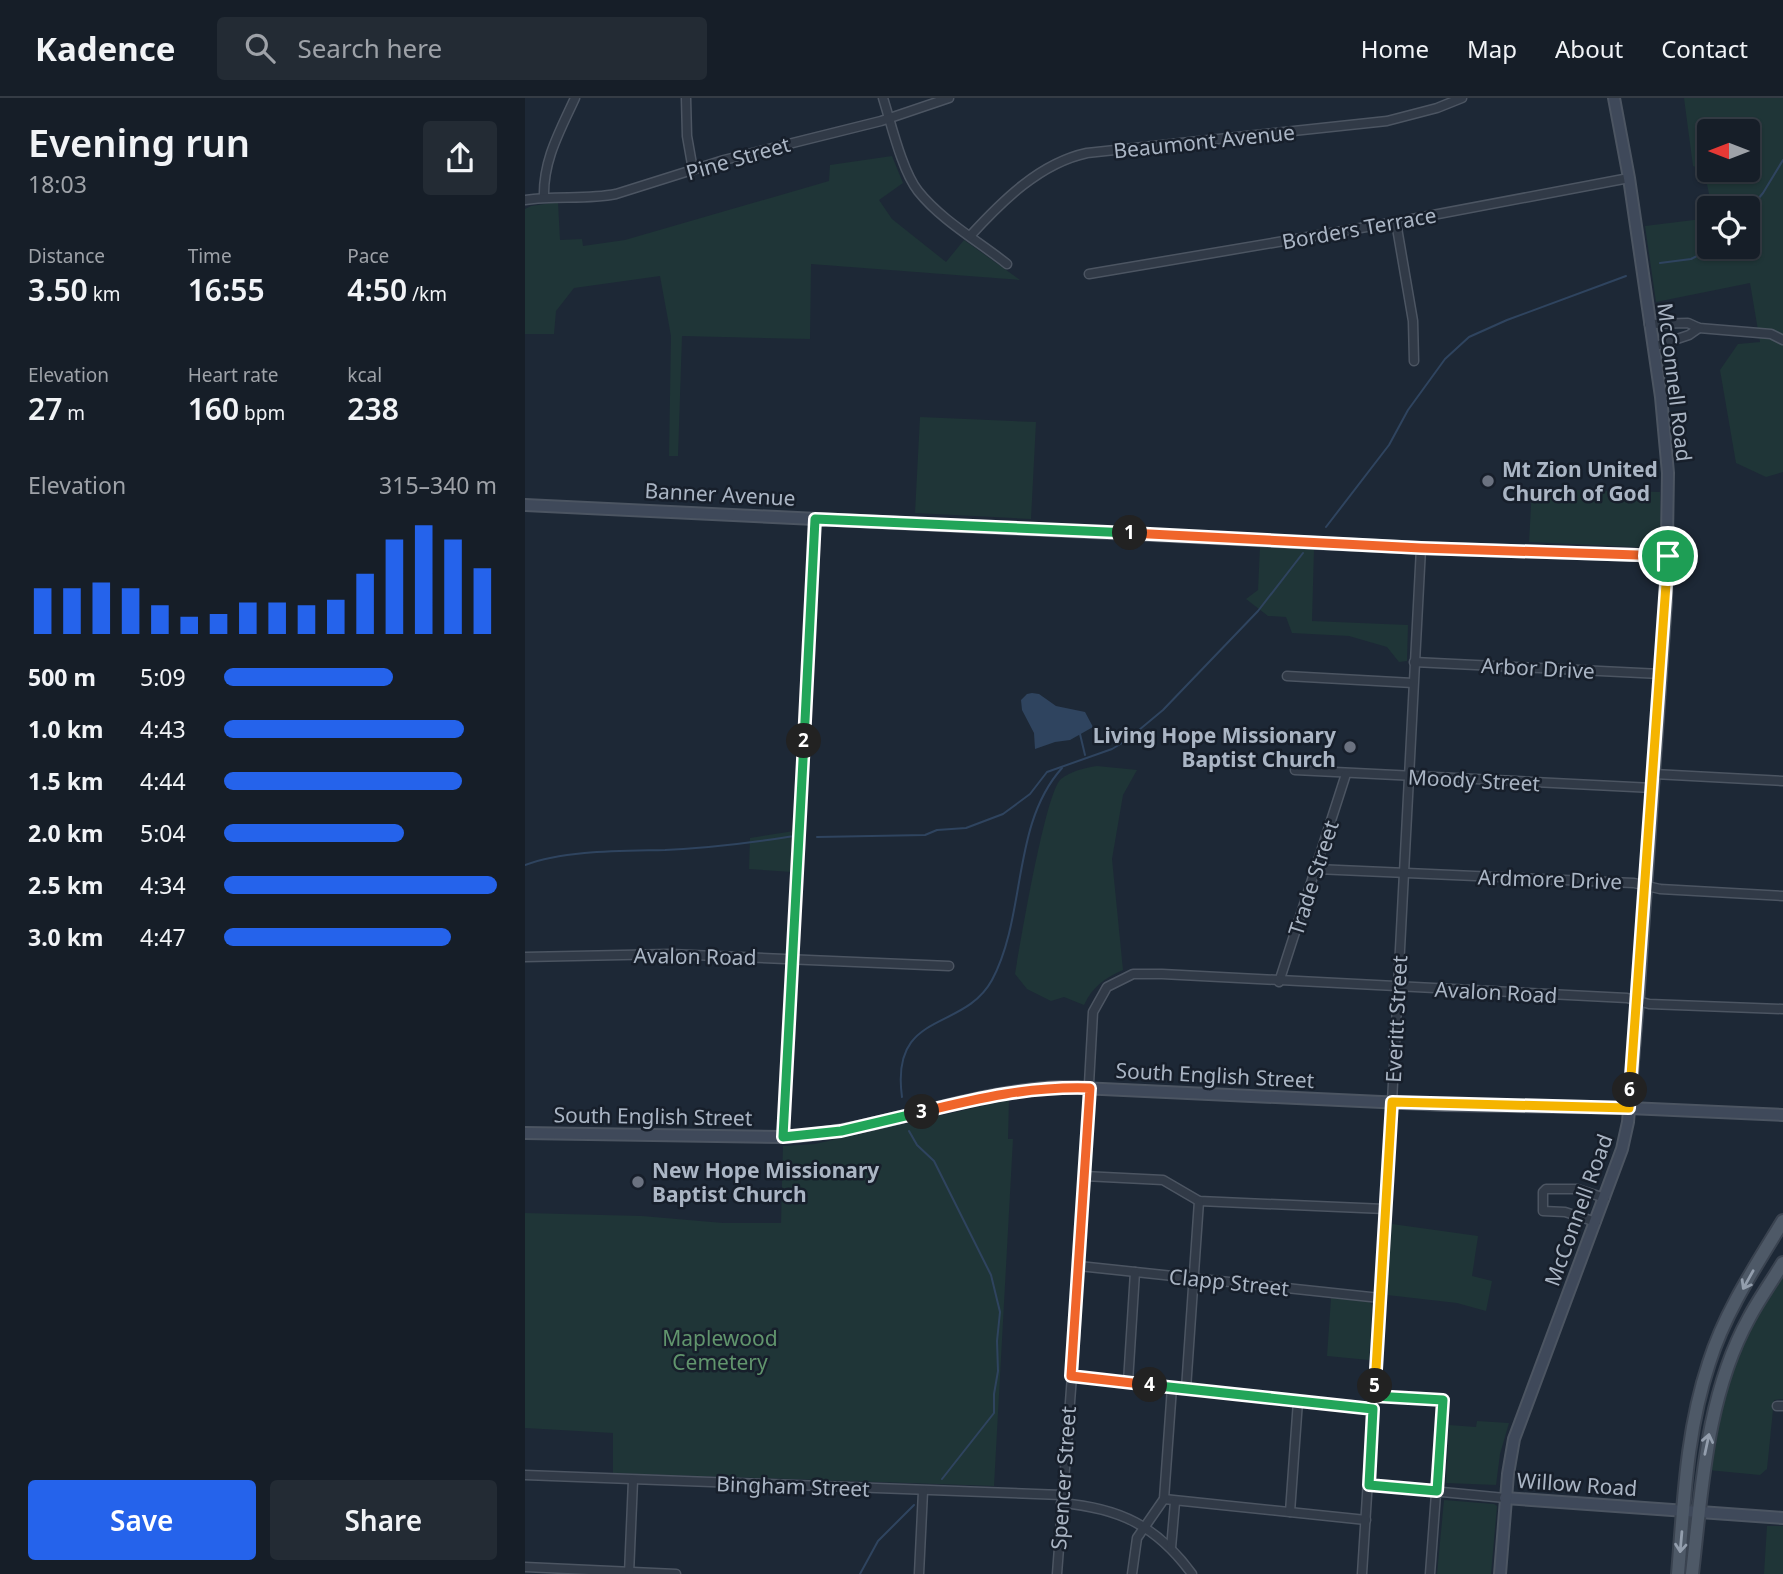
<!DOCTYPE html>
<html lang="en">
<head>
<meta charset="utf-8">
<style>
	body { margin:0; font-family:"Noto Sans",sans-serif; background:#232b34; color:#f1f3f6; height:100vh; display:flex; flex-direction:column; font-size:26px; white-space:nowrap }
	* { box-sizing:border-box; margin:0 }
	p { font-size:23px; color:#9ea2a8 }
	.icon { flex:none; width:38px; height:38px; fill:none; stroke:currentColor; stroke-width:2; stroke-linecap:round; stroke-linejoin:round }
	.map { position:relative; flex:1; overflow:hidden }
	.panel { display:flex; flex-direction:column; background:#161e28; width:525px }
	.panel>* { flex:none }
	.needle { width:46px; rotate:270deg }
	.tools { position:absolute; left:1172px; top:21px; display:grid; gap:14px }
	.tools a { display:grid; place-items:center; width:63px; height:63px; border-radius:7px; background:#161e28; box-shadow:0 2px 5px #0004,0 0 0 2px #353c45; font-size:35px }
	.pin { position:absolute; display:grid; place-items:center; width:60px; height:60px; color:#fff; margin:-30px; border:4px solid #fff; border-radius:50%; box-shadow:0 2px 7px #0007 }
	.km { position:absolute; width:35px; height:35px; margin:-18px; border-radius:50%; background:#222; color:#fff; font-size:19px; line-height:35px; text-align:center }
	.round { display:grid; place-items:center; flex:none; width:74px; height:74px; border-radius:7px; background:#232b34 }
	.headline { display:flex; align-items:center; justify-content:space-between; height:119px; padding:0 28px }
	h1 { font-size:38px; font-weight:600; line-height:52px }
	.metrics { display:grid; grid-template-columns:repeat(3,1fr); gap:10px; height:119px; padding:7px 28px }
	.metrics div { display:grid; align-content:center }
	.metrics b { font-size:30px; font-weight:600 }
	.metrics small { font-size:19px; font-weight:400 }
	.metrics p { font-size:19px }
	.chart { height:196px; padding:14px 28px }
	.chart p { display:flex; justify-content:space-between }
	.chart svg { width:100%; height:126px; margin-top:7px; stroke:#2563eb; stroke-width:6 }
	.button { display:flex; gap:14px; margin-top:auto; padding:14px 28px }
	.button a { flex:1; height:80px; border-radius:7px; background:#2563eb; color:#fff; font-size:28px; font-weight:600; line-height:80px; text-align:center }
	.button a+a { background:#232b34; color:#f1f3f6 }
	ul { padding:0 28px; list-style:none; font-size:23px }
	li { display:grid; grid-template-columns:112px 84px 1fr; align-items:center; height:52px }
	li i { height:18px; border-radius:9px; background:#2563eb }
	header { display:flex; align-items:center; gap:42px; box-sizing:border-box; height:98px; padding:0 35px; background:#161e28; border-bottom:2px solid #353c45 }
	header strong { font-size:33px }
	nav { display:flex; gap:38px; margin-inline-start:auto; font-size:24px }
	.search { width:490px; height:63px; background:#232b34; display:flex; align-items:center; gap:18px; box-sizing:border-box; padding:0 24px; border-radius:7px; color:#9ea2a8; font-size:26px }
	main { display:flex; flex:1; min-height:0 }
	.map>svg:first-child { display:block }
</style>
</head>
<body>
<header>
<strong>Kadence</strong>
<div class="search"><svg class="icon" aria-label="search" viewBox="0 0 24 24"><circle cx="10" cy="10" r="6"/><path d="M15 15l6 6"/></svg>Search here</div>
<nav><a>Home</a><a>Map</a><a>About</a><a>Contact</a></nav>
</header>
<main>
<section class="panel">
<div class="headline"><div><h1>Evening run</h1><p>18:03</p></div><a class="round"><svg class="icon" aria-label="share" viewBox="0 0 24 24"><path d="M12 15V3M7 8l5-5 5 5M5 13v7h14v-7"/></svg></a></div>
<div class="metrics">
<div><p>Distance</p><b>3.50<small> km</small></b></div>
<div><p>Time</p><b>16:55</b></div>
<div><p>Pace</p><b>4:50<small> /km</small></b></div>
</div>
<div class="metrics">
<div><p>Elevation</p><b>27<small> m</small></b></div>
<div><p>Heart rate</p><b>160<small> bpm</small></b></div>
<div><p>kcal</p><b>238</b></div>
</div>
<div class="chart"><p><span>Elevation</span>315–340 m</p>
<svg viewBox="0 0 160 44" preserveAspectRatio="none"><path d="M5 44V28M15 44V28M25 44V26M35 44V28M45 44V34M55 44V38M65 44V37M75 44V33M85 44V33M95 44V34M105 44V32M115 44V23M125 44V11M135 44V6M145 44V11M155 44V21"/></svg>
</div>
<ul>
<li><b>500 m</b>5:09<i style="width:62%"></i></li>
<li><b>1.0 km</b>4:43<i style="width:88%"></i></li>
<li><b>1.5 km</b>4:44<i style="width:87%"></i></li>
<li><b>2.0 km</b>5:04<i style="width:66%"></i></li>
<li><b>2.5 km</b>4:34<i style="width:100%"></i></li>
<li><b>3.0 km</b>4:47<i style="width:83%"></i></li>
</ul>
<div class="button"><a>Save</a><a>Share</a></div>
</section>
<div class="map">
<svg width="1258" height="1476" viewBox="0 0 1258 1476">
	<rect width="100%" height="100%" fill="#1d2836"/>
	<g fill="#1f3537" fill-rule="evenodd">
		<path d="M1159 0H1258V374L1241 379 1211 365 1195 272 1213 246 1235 244 1225 185 1131 204 1120 128 1185 120V149H1223V110H1187L1179 72 1168 68ZM1185 33H1223V72H1185Z"/>
		<polygon points="367,58 378,85 354,102 367,121 421,164 439,142 495,182 286,166 285,241 157,238 153,358 144,358 146,238 135,178 49,190 31,213 29,236 0,236 0,111 6,108 33,104 35,142 57,141 58,148 100,142 304,83 305,67"/>
		<polygon points="395,319 511,324 506,421 390,415"/>
		<polygon points="1007,391 1135,394 1136,445 1130,450 1004,444"/>
		<polygon points="735,448 789,451 787,523 883,527 882,563 874,564 862,549 824,538 767,535 761,519 743,518 721,501 733,492"/>
		<path d="M572 668 612 672 598 697 587 761 598 872C580 880 567 889 559 907L539 899 526 903 502 891 490 876C495 847 520 695 536 681 546 673 559 670 572 668Z"/>
		<polygon points="269,733 267,774 224,771 225,740"/>
		<polygon points="484,1002 483,1041 488,1041 469,1388 88,1375 88,1335 0,1330 0,1115 117,1118 198,1125 256,1125 258,1048 290,1046"/>
		<polygon points="867,1126 953,1138 947,1178 967,1183 961,1213 932,1205 862,1197"/>
		<path d="M1258 1176V1301L1249 1302 1242 1371 1235 1377 1183 1372C1188 1351 1191 1329 1196 1308 1209 1261 1232 1218 1258 1176Z"/>
		<polygon points="806,1200 844,1204 847,1207 844,1262 802,1258"/>
		<polygon points="952,1323 984,1325 975,1356 971,1387 921,1385 924,1327 951,1329"/>
		<polygon points="919,1402 969,1406 972,1408 966,1476 912,1476"/>
		<polygon points="1242,1428 1258,1428 1258,1476 1239,1476"/>
	</g>
	<polygon fill="#2f445f" points="507,595 514,596 531,608 560,614 568,629 545,642 530,644 510,651 509,635 497,612 496,602 502,596"/>
	<g fill="none" stroke-linecap="round" stroke-linejoin="round">
		<g stroke="#2f445f" stroke-width="2">
			<polyline points="1223,113 1238,95 1258,62"/>
			<polyline points="1135,165 1166,161 1190,149"/>
			<polyline points="801,429 864,347 883,312 920,261 944,239 982,222 1101,178"/>
			<polyline points="555,636 560,657"/>
			<polyline points="292,739 400,737 412,732 441,730 478,716 505,696 522,674 587,651 602,642 638,612 733,513 778,455"/>
			<path d="M0 767C39 752 97 753 140 752 184 750 226 745 269 738"/>
			<path d="M377 999C365 911 438 935 467 882 502 816 486 727 537 670"/>
			<polyline points="384,1033 392,1047 409,1063 466,1177 475,1214 472,1243 473,1273 469,1296 469,1315 417,1381"/>
			<polyline points="335,1476 353,1443 389,1407"/>
		</g>
		<g stroke="#4c5562" stroke-width="11">
			<g id="street">
				<polyline points="161,0 162,38 168,72"/>
				<path d="M358 0C366 25 377 73 393 93 416 122 453 143 482 166"/>
				<path d="M19 99C18 62 35 33 50 0"/>
				<path d="M0 102C30 97 61 102 91 96L199 62 356 23 424 0"/>
				<polyline points="871,124 888,223 889,263"/>
				<path d="M445 138C477 103 515 65 562 55L862 23 912 10 937 0"/>
				<polyline points="564,176 871,124 1104,80"/>
				<polyline points="1124,226 1163,225 1174,230 1246,236 1258,242"/>
				<polyline points="1128,249 1164,237 1174,230"/>
				<polyline points="889,564 1136,576"/>
				<polyline points="762,578 888,585"/>
				<polyline points="770,672 1128,690"/>
				<polyline points="1129,676 1258,683"/>
				<polyline points="791,771 1109,785 1135,791 1258,798"/>
				<polyline points="0,859 145,856 424,868"/>
				<polyline points="754,884 821,676"/>
				<polyline points="258,1039 290,421"/>
				<polyline points="559,1078 638,1082 674,1103 860,1111"/>
				<polyline points="1071,1124 1040,1114 1018,1113 1018,1094 1021,1091 1052,1091 1080,1100"/>
				<polyline points="554,1168 855,1200"/>
				<polyline points="546,1278 848,1311"/>
				<polyline points="603,1284 610,1174"/>
				<polyline points="661,1291 674,1103"/>
				<polyline points="849,1298 918,1302 905,1476"/>
				<polyline points="1252,1308 1258,1308"/>
				<polyline points="0,1377 537,1397"/>
				<polyline points="844,1387 980,1400"/>
				<polyline points="639,1401 841,1422"/>
				<path d="M536 1405C595 1410 632 1428 667 1476"/>
				<polyline points="765,1414 773,1303"/>
				<polyline points="646,1450 650,1404"/>
				<polyline points="0,1469 151,1476"/>
				<polyline points="104,1476 108,1382"/>
				<polyline points="394,1476 398,1393"/>
				<polyline points="532,1476 550,1238 568,914 582,889 608,876 637,876 1102,900 1124,906 1258,911"/>
				<polyline points="607,1476 612,1440 639,1401 647,1289"/>
				<polyline points="837,1476 867,1004 896,450"/>
			</g>
		</g>
		<g stroke="#4c5562" stroke-width="14">
			<g id="secondary">
				<polyline points="0,407 896,450 1143,458"/>
				<path d="M0 1035 258 1039C352 1035 440 993 535 989L920 1007 1104 1010 1258 1017"/>
				<polyline points="980,1400 1258,1420"/>
				<polyline points="975,1476 983,1376 989,1341 1097,1051 1103,1024 1113,903 1141,504 1143,375 1136,299 1104,80 1089,0"/>
			</g>
		</g>
		<g stroke="#3a4350" stroke-width="16">
			<g id="primary">
				<path d="M1153 1476C1159 1405 1161 1334 1184 1265 1200 1214 1230 1169 1258 1123"/>
				<path d="M1167 1476C1177 1390 1181 1298 1224 1220 1234 1201 1247 1183 1258 1165"/>
			</g>
		</g>
		<use href="#street" stroke="#313a47" stroke-width="8"/>
		<use href="#secondary" stroke="#3f495a" stroke-width="10"/>
		<use href="#primary" stroke="#4e5967" stroke-width="12"/>
	</g>
	<defs><path id="oneway-shaft" d="M-6 0H5M1.5-3L5.5 0L1.5 3" fill="none" stroke-width="1.6" stroke-linecap="round" stroke-linejoin="round" transform="scale(1.75)"/></defs>
	<g stroke="#939ead">
		<use href="#oneway-shaft" transform="translate(1223 1182) rotate(119)"/>
		<use href="#oneway-shaft" transform="translate(1182 1346) rotate(-78)"/>
		<use href="#oneway-shaft" transform="translate(1156 1444) rotate(95)"/>
	</g>
	<g fill="none" stroke-linecap="round" stroke-linejoin="round">
		<g stroke="#fff" stroke-width="14">
			<polyline id="split-1" points="605,435 896,450 1143,458"/>
		</g>
		<g stroke="#fff" stroke-width="14">
			<polyline id="split-2" points="279,643 290,421 605,435"/>
		</g>
		<g stroke="#fff" stroke-width="14">
			<polyline id="split-3" points="279,643 258,1039 316,1033 397,1014"/>
		</g>
		<g stroke="#fff" stroke-width="14">
			<path id="split-4" d="M397 1014C454 1000 506 988 565 990L546 1278 625 1287"/>
		</g>
		<g stroke="#fff" stroke-width="14">
			<polyline id="split-5" points="625,1287 848,1311 844,1387 912,1393 918,1302 849,1298 850,1288"/>
		</g>
		<g stroke="#fff" stroke-width="14">
			<polyline id="split-6" points="850,1288 867,1004 1104,1010 1105,992"/>
		</g>
		<g stroke="#fff" stroke-width="14">
			<polyline id="split-7" points="1105,992 1143,458"/>
		</g>
		<use href="#split-1" stroke="#f0652b" stroke-width="9"/>
		<use href="#split-2" stroke="#22a559" stroke-width="9"/>
		<use href="#split-3" stroke="#22a559" stroke-width="9"/>
		<use href="#split-4" stroke="#f0652b" stroke-width="9"/>
		<use href="#split-5" stroke="#22a559" stroke-width="9"/>
		<use href="#split-6" stroke="#f5b400" stroke-width="9"/>
		<use href="#split-7" stroke="#f5b400" stroke-width="9"/>
	</g>
	<g fill="#6b7280" stroke="#171f2b" stroke-width="2.5">
		<circle cx="963" cy="383" r="7"/>
		<circle cx="825" cy="649" r="7"/>
		<circle cx="113" cy="1084" r="7"/>
	</g>
	<g text-anchor="middle" dominant-baseline="central" stroke-width="5" stroke-linejoin="round" paint-order="stroke">
		<g font-size="21" fill="#aab5c4" stroke="#171f2b">
			<text transform="translate(679 43) rotate(-6)">Beaumont Avenue</text>
			<text transform="translate(213 60) rotate(-16)">Pine Street</text>
			<text transform="translate(834 130) rotate(-10)">Borders Terrace</text>
			<text transform="translate(1150 284) rotate(83)">McConnell Road</text>
			<text transform="translate(195 396) rotate(3)">Banner Avenue</text>
			<text transform="translate(1013 570) rotate(3)">Arbor Drive</text>
			<text transform="translate(949 682) rotate(3)">Moody Street</text>
			<text transform="translate(788 780) rotate(-72)">Trade Street</text>
			<text transform="translate(1025 781) rotate(2)">Ardmore Drive</text>
			<text transform="translate(170 858) rotate(1)">Avalon Road</text>
			<text transform="translate(971 894) rotate(3)">Avalon Road</text>
			<text transform="translate(871 921) rotate(-87)">Everitt Street</text>
			<text transform="translate(690 977) rotate(3)">South English Street</text>
			<text transform="translate(128 1018) rotate(1)">South English Street</text>
			<text transform="translate(1053 1112) rotate(-70)">McConnell Road</text>
			<text transform="translate(704 1184) rotate(6)">Clapp Street</text>
			<text transform="translate(538 1380) rotate(-86)">Spencer Street</text>
			<text transform="translate(1052 1386) rotate(4)">Willow Road</text>
			<text transform="translate(268 1388) rotate(2)">Bingham Street</text>
		</g>
		<g font-size="21" font-weight="bold" fill="#aab5c4" stroke="#171f2b" text-anchor="start">
			<text x="977" y="371">Mt Zion United<tspan x="977" dy="24">Church of God</tspan></text>
			<text x="811" y="637" text-anchor="end">Living Hope Missionary<tspan x="811" dy="24">Baptist Church</tspan></text>
			<text x="127" y="1072">New Hope Missionary<tspan x="127" dy="24">Baptist Church</tspan></text>
		</g>
		<g font-size="21" fill="#61956d" stroke="#171f2b">
			<text x="195" y="1240">Maplewood<tspan x="195" dy="24">Cemetery</tspan></text>
		</g>
	</g>
</svg>
<div class="tools">
<a><svg class="needle" viewBox="-14 -14 28 28"><path d="M0-13l5 13h-10z" fill="#e53935"/><path d="M0 13l5-13h-10z" fill="#9ea2a8"/></svg></a>
<a><svg class="icon" aria-label="locate" viewBox="0 0 24 24"><circle cx="12" cy="12" r="6"/><path d="M12 2v4M12 18v4M2 12h4M18 12h4"/></svg></a>
</div>
<div class="pin" style="left:1143px;top:458px;background:#1e9e55"><svg class="icon" aria-label="arrive" viewBox="0 0 24 24"><path d="M6 21V4h12l-3 4 3 4H6"/></svg></div>
<b class="km" style="left:605px;top:435px">1</b>
<b class="km" style="left:279px;top:643px">2</b>
<b class="km" style="left:397px;top:1014px">3</b>
<b class="km" style="left:625px;top:1287px">4</b>
<b class="km" style="left:850px;top:1288px">5</b>
<b class="km" style="left:1105px;top:992px">6</b>
</div>
</main>
</body>
</html>
